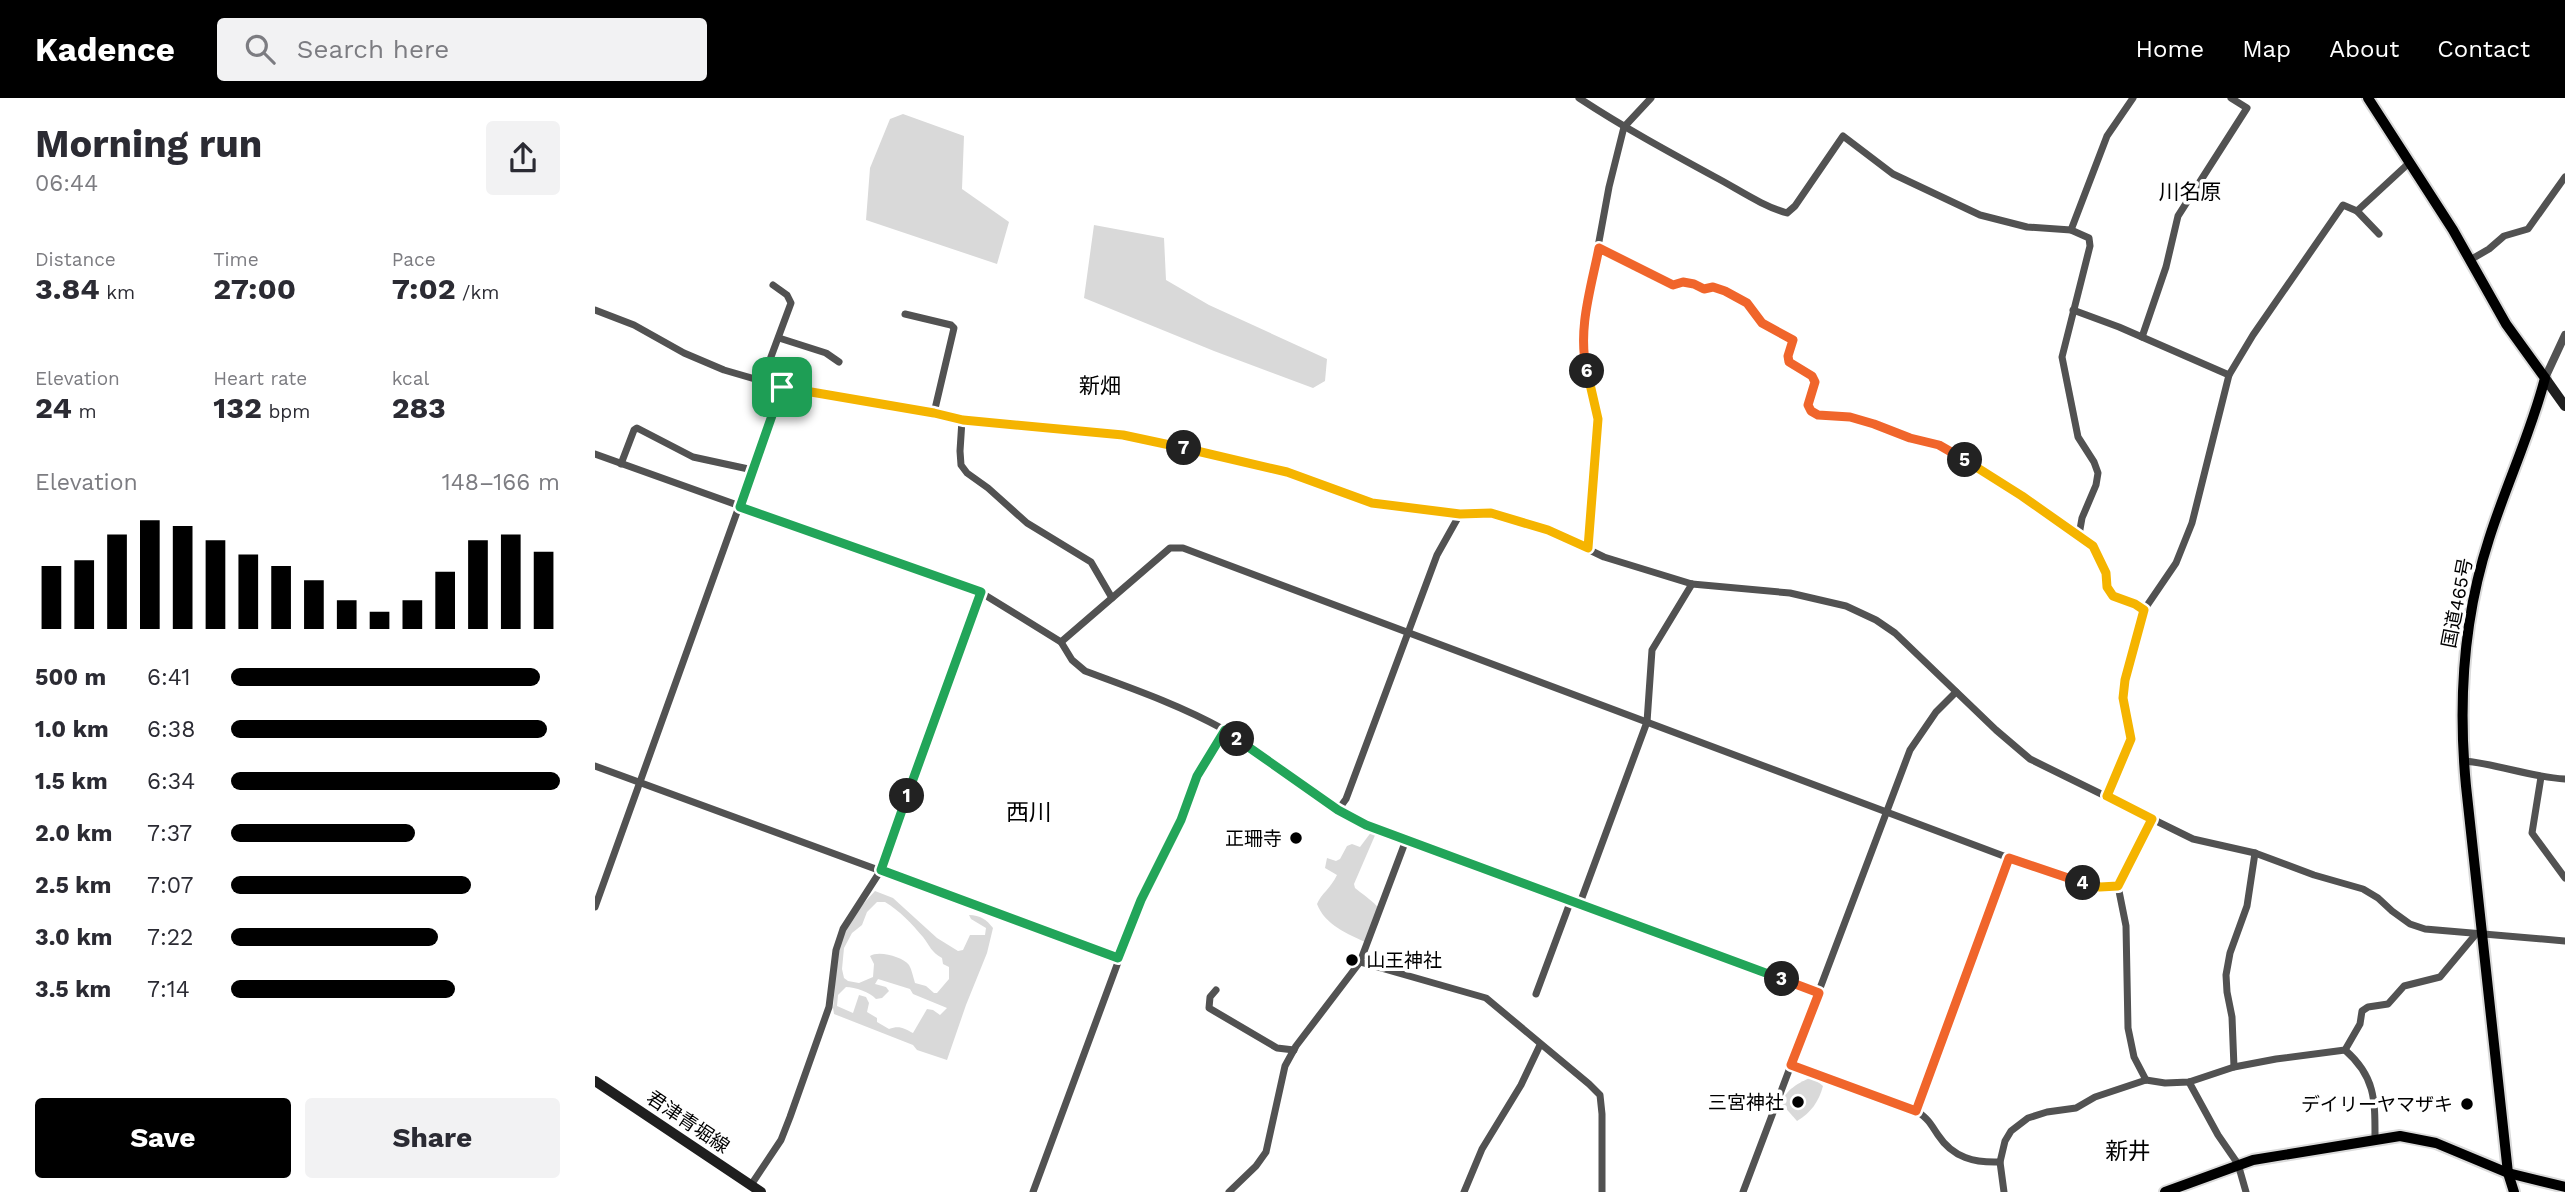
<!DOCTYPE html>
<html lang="en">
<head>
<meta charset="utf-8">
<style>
	body { margin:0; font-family:"Work Sans","Noto Sans JP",sans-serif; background:#f2f2f3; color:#2b2b33; height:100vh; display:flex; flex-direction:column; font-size:26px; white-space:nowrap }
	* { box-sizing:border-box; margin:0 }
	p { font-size:23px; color:#7c7c81 }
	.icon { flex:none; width:38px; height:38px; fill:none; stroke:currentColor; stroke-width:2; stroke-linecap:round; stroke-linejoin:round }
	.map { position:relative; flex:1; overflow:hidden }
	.details { display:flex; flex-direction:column; background:#fff; width:595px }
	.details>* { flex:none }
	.pin { position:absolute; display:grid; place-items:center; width:60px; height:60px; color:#fff; margin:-30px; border-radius:14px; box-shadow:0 4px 10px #0006 }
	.km { position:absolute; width:35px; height:35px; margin:-18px; border-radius:50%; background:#222; color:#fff; font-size:19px; line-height:35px; text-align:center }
	.round { display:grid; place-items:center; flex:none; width:74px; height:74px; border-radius:7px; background:#f2f2f3 }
	.summary { display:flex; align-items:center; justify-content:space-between; height:119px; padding:0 35px }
	h1 { font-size:38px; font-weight:700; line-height:52px }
	.metrics { display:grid; grid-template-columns:repeat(3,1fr); gap:10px; height:119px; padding:7px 35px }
	.metrics div { display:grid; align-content:center }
	.metrics b { font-size:30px; font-weight:700 }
	.metrics small { font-size:19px; font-weight:400 }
	.metrics p { font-size:19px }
	.chart { height:196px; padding:14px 35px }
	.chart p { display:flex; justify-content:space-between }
	.chart svg { width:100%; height:126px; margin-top:7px; stroke:#000; stroke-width:6 }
	.primary-button { display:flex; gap:14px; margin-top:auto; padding:14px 35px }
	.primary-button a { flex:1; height:80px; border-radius:7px; background:#000; color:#fff; font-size:28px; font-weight:700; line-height:80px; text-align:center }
	.primary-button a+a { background:#f2f2f3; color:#2b2b33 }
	ul { padding:0 35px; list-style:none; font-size:23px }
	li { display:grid; grid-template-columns:112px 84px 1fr; align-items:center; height:52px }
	li i { height:18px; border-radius:9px; background:#000 }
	header { display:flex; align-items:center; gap:42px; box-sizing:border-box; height:98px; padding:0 35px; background:#000; color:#fff }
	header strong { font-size:33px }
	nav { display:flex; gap:38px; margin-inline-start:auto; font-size:24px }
	.search { width:490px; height:63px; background:#f2f2f3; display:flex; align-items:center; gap:18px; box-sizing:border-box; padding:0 24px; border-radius:7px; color:#7c7c81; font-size:26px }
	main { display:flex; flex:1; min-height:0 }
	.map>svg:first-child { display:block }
</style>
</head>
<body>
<header>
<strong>Kadence</strong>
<div class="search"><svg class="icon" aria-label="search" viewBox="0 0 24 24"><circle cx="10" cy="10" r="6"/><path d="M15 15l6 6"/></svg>Search here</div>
<nav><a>Home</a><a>Map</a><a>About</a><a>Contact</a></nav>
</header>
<main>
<section class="details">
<div class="summary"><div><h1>Morning run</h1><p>06:44</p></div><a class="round"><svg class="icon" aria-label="share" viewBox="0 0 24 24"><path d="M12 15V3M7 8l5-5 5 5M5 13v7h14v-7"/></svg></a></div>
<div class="metrics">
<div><p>Distance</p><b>3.84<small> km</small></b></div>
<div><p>Time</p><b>27:00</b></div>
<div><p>Pace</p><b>7:02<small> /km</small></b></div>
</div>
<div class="metrics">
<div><p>Elevation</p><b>24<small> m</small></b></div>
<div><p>Heart rate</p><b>132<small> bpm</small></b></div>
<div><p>kcal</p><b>283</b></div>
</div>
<div class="chart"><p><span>Elevation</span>148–166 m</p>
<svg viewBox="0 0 160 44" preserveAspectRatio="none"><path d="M5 44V22M15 44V20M25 44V11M35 44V6M45 44V8M55 44V13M65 44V18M75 44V22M85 44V27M95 44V34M105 44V38M115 44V34M125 44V24M135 44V13M145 44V11M155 44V17"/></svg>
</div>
<ul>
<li><b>500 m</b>6:41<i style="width:94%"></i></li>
<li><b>1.0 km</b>6:38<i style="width:96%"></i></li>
<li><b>1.5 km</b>6:34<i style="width:100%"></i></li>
<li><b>2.0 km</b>7:37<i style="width:56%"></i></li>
<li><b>2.5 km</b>7:07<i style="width:73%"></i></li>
<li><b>3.0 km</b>7:22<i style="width:63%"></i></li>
<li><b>3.5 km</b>7:14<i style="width:68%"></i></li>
</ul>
<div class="primary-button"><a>Save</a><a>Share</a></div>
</section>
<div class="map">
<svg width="1970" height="1094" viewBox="0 0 1970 1094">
	<rect width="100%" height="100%" fill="#fff"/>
	<g fill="#d9d9d9" fill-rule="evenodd">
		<polygon points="308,16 369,38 367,91 414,124 402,166 271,122 275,70 295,21"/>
		<polygon points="499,127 569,140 571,182 614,207 732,261 730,283 718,290 619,253 489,200"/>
		<path d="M777 733 781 735 759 786 760 790C788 812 794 812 772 845 753 836 730 827 722 806 726 796 736 790 742 777L730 770 732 760 741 763 745 761 752 748 757 746 765 749Z"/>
		<path d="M280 793 298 800 342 840 363 853 368 852 375 837H390L391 830 376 821 374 817C385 817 392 822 398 830L392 855 371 907 352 962 322 952 318 947 239 916 238 910C241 891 238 869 243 849 250 829 265 808 280 793ZM282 804H290C305 813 317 826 328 839 335 848 336 854 347 860L348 866 354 869V881L342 895H339L331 888 320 885C318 879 317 872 314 867 308 859 284 852 275 858L279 866 278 879 264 885 253 883 249 880 247 871 249 850 257 835 267 827 272 814ZM283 881 315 891 318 896 352 910 345 917 338 912 332 911 318 935C309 930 304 927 294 931L282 924V920L272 914 274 905 271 899 264 897 258 915 242 908 243 897 251 889C260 889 275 894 281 901L287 900 294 893 291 889 280 886Z"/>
		<path d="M1217 979 1228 988C1224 1003 1216 1015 1202 1023L1187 1006C1189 992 1205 984 1217 979Z"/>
	</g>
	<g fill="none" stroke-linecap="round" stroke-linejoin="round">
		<g stroke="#dbdbdb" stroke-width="14">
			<polyline id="primary" points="1913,1075 1919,1094"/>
		</g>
		<g stroke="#dbdbdb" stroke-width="14">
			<g id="trunk">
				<path d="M1773 0 1858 132 1911 226 1950 280C1936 335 1911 387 1894 441 1868 521 1863 604 1871 688L1913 1075"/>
				<polyline points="1570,1094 1658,1062 1805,1038 1841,1045 1913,1075 1970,1089"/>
			</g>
		</g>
		<g stroke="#525252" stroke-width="7">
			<path d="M984 0C1028 29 1074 54 1120 79 1143 91 1167 108 1192 115L1200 108 1248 38 1298 76 1385 117 1432 129 1476 132 1494 140 1495 148 1467 259 1483 339 1499 364 1503 375 1501 387 1487 420 1484 437"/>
			<polyline points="1762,113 1784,136"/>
			<polyline points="1476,132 1512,38 1538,0"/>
			<polyline points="1004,150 1078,186 1099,186 1109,191 1118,189 1130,193 1152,205 1167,225 1198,242 1193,258 1194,264 1217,278 1221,284 1213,307 1216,313 1223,317 1255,319 1279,326 1315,340 1344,347 1402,382 1498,448 1507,462 1512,490 1518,498 1540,506 1549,512"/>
			<polyline points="1875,162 1894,151 1909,138 1933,131 1970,79"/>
			<polyline points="0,212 39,227 89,255 129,272 187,289 339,315 367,322 528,337 692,374 777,405 865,416 896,415 953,432 1009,459 1097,486 1195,495 1251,508 1281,522 1300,535 1401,632 1435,661 1598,741 1660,755 1719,777 1768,791 1783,800 1797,813 1815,826 1830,831 1970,843"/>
			<polyline points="1478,212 1524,229 1634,277"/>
			<polyline points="310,216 356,227 359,230 339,315"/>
			<polyline points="1547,239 1571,169 1583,118 1652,10 1636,0"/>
			<polyline points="184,240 231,255 244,264"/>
			<polyline points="167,283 196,205 192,197 178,187"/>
			<polyline points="367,322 365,353 366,367 372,375 393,390 432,425 496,464 517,500"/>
			<path d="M0 356 385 494 466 544 477 562 490 573C536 590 585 607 628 631 678 659 720 701 771 727L1224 895"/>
			<polyline points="26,366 39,332 42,330 98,359 158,372"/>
			<polyline points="993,450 1003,321 988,258 989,225 1014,89 1029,29 1056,0"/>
			<polyline points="466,544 575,450 588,450 1414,760 1492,786 1523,788"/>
			<path d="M1869 663C1903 666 1935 679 1970 681"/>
			<polyline points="0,668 523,860"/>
			<polyline points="1946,679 1937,735 1970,780"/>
			<polyline points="1512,698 1536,641 1528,600 1535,562 1549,512 1581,465 1597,425 1634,277 1658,237 1748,107 1762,113 1814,65"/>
			<polyline points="743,712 751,701 842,457 865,416"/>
			<polyline points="985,805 1052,624 1057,552 1097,486"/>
			<polyline points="0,809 187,289"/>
			<polyline points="765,864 891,900 994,986 1005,997 1007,1016 1007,1094"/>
			<polyline points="621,892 615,899 614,910 682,950 699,952"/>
			<polyline points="941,896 976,802"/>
			<path d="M1750 952C1781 979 1780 1003 1780 1041"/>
			<path d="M1196 967 1322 1013C1334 1022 1335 1025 1343 1037 1358 1060 1380 1065 1405 1064"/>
			<polyline points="1639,969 1637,919 1632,894 1631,877 1635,855 1652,808 1660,755"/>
			<polyline points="1551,982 1539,959 1533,930 1531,828 1523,788 1557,721"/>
			<polyline points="1594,984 1623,1037 1643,1066 1651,1094"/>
			<polyline points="1322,1013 1414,760"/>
			<polyline points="156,1087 186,1042 195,1019 234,909 241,852 248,831 286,772 385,494"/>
			<polyline points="438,1094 546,802 586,722 602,678 630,632"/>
			<polyline points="634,1094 661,1068 671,1054 690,968 701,948 765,864 811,742"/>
			<polyline points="869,1094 887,1051 926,987 945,947"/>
			<polyline points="1148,1094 1315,652 1341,614 1361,594"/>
			<polyline points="1409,1094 1405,1064 1410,1043 1416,1033 1433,1020 1452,1014 1481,1010 1500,999 1551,982 1570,985 1594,984 1639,969 1681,961 1750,952 1765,926 1767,913 1773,909 1793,906 1809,888 1845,879 1881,836"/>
		</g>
		<polyline stroke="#525252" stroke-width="8" points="1950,280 1970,237"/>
		<g stroke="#1f1f1f" stroke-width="10">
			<polyline points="1950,280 1970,308"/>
			<polyline points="0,983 166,1094"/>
		</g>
		<use href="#primary" stroke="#000" stroke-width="10"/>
		<use href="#trunk" stroke="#000" stroke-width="10"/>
	</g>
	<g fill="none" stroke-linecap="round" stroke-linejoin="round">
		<g stroke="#fff" stroke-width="14">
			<polyline id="split-1" points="187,289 145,409 386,494 312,698"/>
		</g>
		<g stroke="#fff" stroke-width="14">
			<polyline id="split-2" points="312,698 286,772 523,860 546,802 586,722 602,678 630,632 642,641"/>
		</g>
		<g stroke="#fff" stroke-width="14">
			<polyline id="split-3" points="642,641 743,712 771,727 1187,881"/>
		</g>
		<g stroke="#fff" stroke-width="14">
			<polyline id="split-4" points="1187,881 1224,895 1196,967 1321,1013 1414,760 1488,785"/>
		</g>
		<g stroke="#fff" stroke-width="14">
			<polyline id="split-5" points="1370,362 1427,398 1498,448 1511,475 1512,489 1518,498 1540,506 1549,512 1530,582 1528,600 1536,641 1512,698 1557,721 1523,788 1505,789 1488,785"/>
		</g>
		<g stroke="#fff" stroke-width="14">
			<path id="split-6" d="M992 273C982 233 996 190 1004 150L1078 187 1088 184 1099 186 1109 191 1118 189 1130 193 1152 205 1167 225 1198 242 1193 258 1194 264 1217 278 1220 284 1213 307 1216 313 1223 317 1255 319 1279 326 1315 340 1344 347 1370 362"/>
		</g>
		<g stroke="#fff" stroke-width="14">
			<polyline id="split-7" points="589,350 692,374 777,405 865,416 896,415 953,432 993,450 1003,321 992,273"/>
		</g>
		<g stroke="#fff" stroke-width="14">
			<polyline id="split-8" points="187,289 339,315 368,322 528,337 589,350"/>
		</g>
		<use href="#split-1" stroke="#22a559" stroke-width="9"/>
		<use href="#split-2" stroke="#22a559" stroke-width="9"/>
		<use href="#split-3" stroke="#22a559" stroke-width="9"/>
		<use href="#split-4" stroke="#f0652b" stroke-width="9"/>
		<use href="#split-5" stroke="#f5b400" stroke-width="9"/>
		<use href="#split-6" stroke="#f0652b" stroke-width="9"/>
		<use href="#split-7" stroke="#f5b400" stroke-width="9"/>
		<use href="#split-8" stroke="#f5b400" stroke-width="9"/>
	</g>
	<g fill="#000" stroke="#fff" stroke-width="2.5">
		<circle cx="701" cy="740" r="7"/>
		<circle cx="757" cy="862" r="7"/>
		<circle cx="1203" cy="1004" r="7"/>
		<circle cx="1872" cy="1006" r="7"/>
	</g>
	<g text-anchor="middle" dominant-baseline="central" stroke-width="7" stroke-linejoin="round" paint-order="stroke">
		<g font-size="19" fill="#000" stroke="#fff">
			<text transform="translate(1862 505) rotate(-79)">国道465号</text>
			<text transform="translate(93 1024) rotate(34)">君津青堀線</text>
		</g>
		<g font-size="19" fill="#000" stroke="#fff" text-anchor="end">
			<text x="687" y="740">正珊寺</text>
			<text x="771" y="862" text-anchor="start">山王神社</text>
			<text x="1189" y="1004">三宮神社</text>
			<text x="1858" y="1006">デイリーヤマザキ</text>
		</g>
		<g font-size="21" fill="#000" stroke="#fff">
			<text x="1595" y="93">川名原</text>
			<text x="505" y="287">新畑</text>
		</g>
		<g font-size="23" fill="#000" stroke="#fff">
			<text x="434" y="714">西川</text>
			<text x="1533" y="1053">新井</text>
		</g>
	</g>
</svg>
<div class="pin" style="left:187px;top:289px;background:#1e9e55"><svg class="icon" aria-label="arrive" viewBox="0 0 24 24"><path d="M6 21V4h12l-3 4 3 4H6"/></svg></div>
<b class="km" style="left:312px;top:698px">1</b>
<b class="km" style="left:642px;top:641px">2</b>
<b class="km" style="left:1187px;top:881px">3</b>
<b class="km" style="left:1488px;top:785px">4</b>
<b class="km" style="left:1370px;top:362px">5</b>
<b class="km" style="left:992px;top:273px">6</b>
<b class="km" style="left:589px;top:350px">7</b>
</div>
</main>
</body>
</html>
